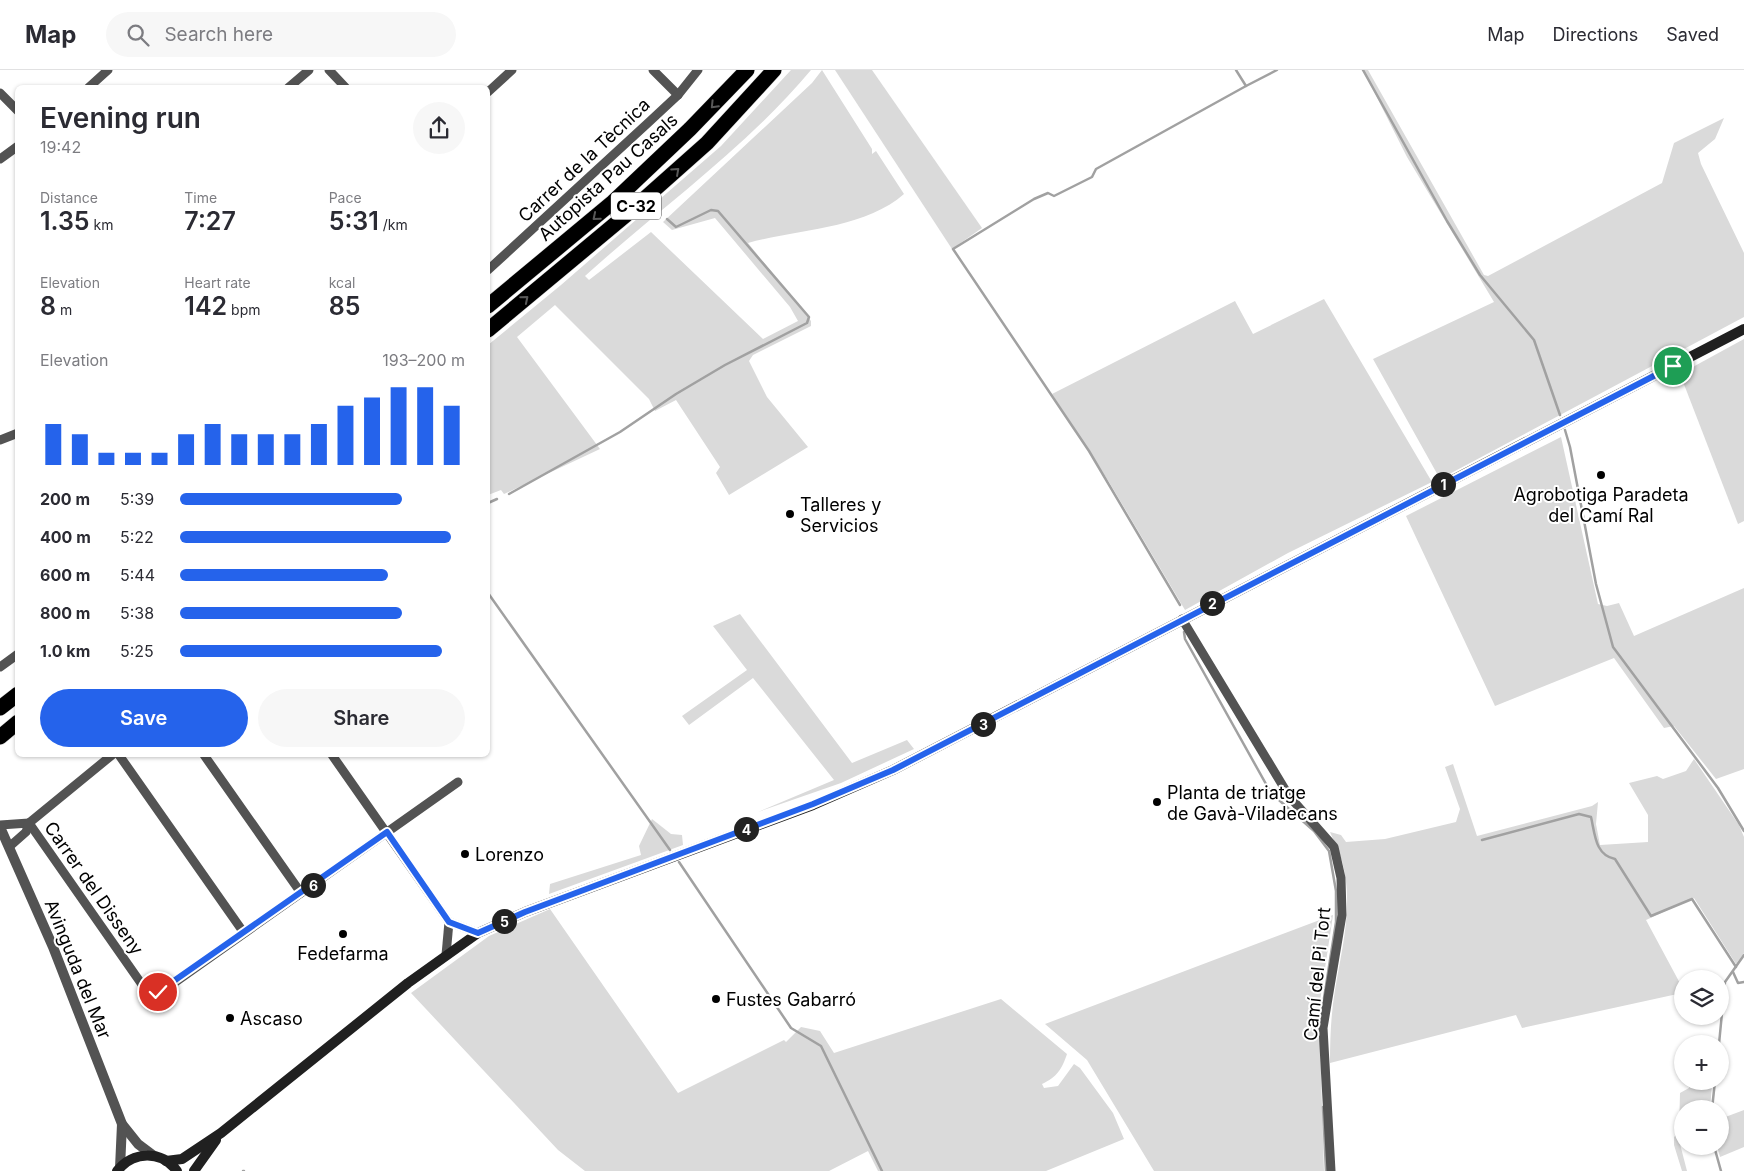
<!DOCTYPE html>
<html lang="en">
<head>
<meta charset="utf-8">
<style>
	body { margin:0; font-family:Inter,sans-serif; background:#f7f7f7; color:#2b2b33; height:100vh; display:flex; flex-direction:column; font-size:19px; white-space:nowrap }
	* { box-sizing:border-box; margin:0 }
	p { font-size:16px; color:#7c7c81 }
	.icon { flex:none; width:28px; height:28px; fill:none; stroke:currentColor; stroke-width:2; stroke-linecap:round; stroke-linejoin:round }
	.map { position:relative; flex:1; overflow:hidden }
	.panel { position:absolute; left:15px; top:15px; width:475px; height:672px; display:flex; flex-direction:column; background:#fff; border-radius:8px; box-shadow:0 1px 4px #0004 }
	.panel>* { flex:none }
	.fabs { position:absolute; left:1674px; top:900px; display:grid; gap:10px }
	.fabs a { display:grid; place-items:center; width:55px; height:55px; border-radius:50%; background:#fff; box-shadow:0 1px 4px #0004; font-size:25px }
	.pin { position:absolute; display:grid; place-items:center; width:42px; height:42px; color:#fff; margin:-21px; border:2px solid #fff; border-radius:50%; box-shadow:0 1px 5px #0007 }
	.km { position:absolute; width:25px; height:25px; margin:-12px; border-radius:50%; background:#222; color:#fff; font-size:14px; line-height:25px; text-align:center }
	.round { display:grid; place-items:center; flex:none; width:52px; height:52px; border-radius:26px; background:#f7f7f7 }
	.overview { display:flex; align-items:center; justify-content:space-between; height:85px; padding:0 25px }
	h1 { font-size:28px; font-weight:600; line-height:38px }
	.metrics { display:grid; grid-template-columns:repeat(3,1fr); gap:8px; height:85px; padding:5px 25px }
	.metrics div { display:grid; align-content:center }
	.metrics b { font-size:25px; font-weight:600 }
	.metrics small { font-size:14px; font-weight:400 }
	.metrics p { font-size:14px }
	.chart { height:140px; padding:10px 25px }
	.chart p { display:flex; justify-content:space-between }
	.chart svg { width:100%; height:90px; margin-top:5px; stroke:#2563eb; stroke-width:6 }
	.action { display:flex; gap:10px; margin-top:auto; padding:10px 25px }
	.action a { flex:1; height:58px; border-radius:30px; background:#2563eb; color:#fff; font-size:20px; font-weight:600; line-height:58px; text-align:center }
	.action a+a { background:#f7f7f7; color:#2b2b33 }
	ul { padding:0 25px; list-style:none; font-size:16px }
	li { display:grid; grid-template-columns:80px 60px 1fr; align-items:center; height:38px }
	li i { height:12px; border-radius:6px; background:#2563eb }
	header { display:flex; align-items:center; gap:30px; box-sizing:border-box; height:70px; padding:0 25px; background:#fff; border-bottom:1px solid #e1e1e2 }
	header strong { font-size:24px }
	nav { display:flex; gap:28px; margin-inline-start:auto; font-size:18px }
	.search { width:350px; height:45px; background:#f7f7f7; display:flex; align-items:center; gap:12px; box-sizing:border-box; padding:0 18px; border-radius:28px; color:#7c7c81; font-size:19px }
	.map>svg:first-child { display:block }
</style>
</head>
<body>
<header>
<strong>Map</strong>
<div class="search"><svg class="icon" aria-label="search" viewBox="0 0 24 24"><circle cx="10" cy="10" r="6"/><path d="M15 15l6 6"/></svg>Search here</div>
<nav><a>Map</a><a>Directions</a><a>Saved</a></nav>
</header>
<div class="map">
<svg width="1744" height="1101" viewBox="0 0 1744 1101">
	<rect width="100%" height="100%" fill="#fff"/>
	<g fill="#dadada">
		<path d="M791 0H811C746 78 660 138 585 206L589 210 651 162 763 269 798 251 790 237 715 148 672 160 663 152 812 13 822 0 872 79V84L876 81 904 124C864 159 799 159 748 173L811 251V256L753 285 749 291 767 327 808 377 729 425 716 403 720 397 676 330 655 341 649 329 555 235 517 267 600 379 504 424 501 420 488 425V275L561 215 721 76Z"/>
		<polygon points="835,0 872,0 982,158 952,179"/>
		<polygon points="1363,0 1368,0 1484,205 1488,206 1662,113 1674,73 1724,48 1715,69 1698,83 1701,94 1744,183 1744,247 1440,409 1373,289 1494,232 1407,87"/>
		<polygon points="1324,229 1432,412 1288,483 1185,540 1109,412 1052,324 1235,231 1253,264"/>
		<polygon points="1744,269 1744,451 1738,454 1680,304"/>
		<polygon points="1561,367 1598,534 1607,536 1619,533 1634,566 1744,518 1744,699 1716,709 1674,656 1664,658 1614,588 1495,636 1406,446"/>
		<polygon points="740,544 852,693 907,670 914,679 841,713 758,742 834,710 753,608 689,655 682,646 747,600 713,556"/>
		<path d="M1694 689 1739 755 1744 767V883L1736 894 1694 828 1646 850 1682 917V923L1522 958 1516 945 1330 993C1330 968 1331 944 1335 920 1342 878 1354 834 1342 791 1339 781 1334 772 1330 762L1341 765 1346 772 1385 769 1456 752 1460 739 1445 697 1453 694 1477 766 1592 736 1598 732 1596 754 1600 775 1648 772V745L1629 713 1657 706 1663 709 1686 701Z"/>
		<polygon points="652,749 671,764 682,765 683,775 549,824 550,814 641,785 639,776"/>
		<path d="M550 839 678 1023 784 970 786 972 801 957 820 961 834 983 1001 929 1067 984C1062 999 1057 1007 1042 1014L1044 1018 1058 1016 1074 994 1080 998 1113 1043 1124 1069 1046 1101H878L868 1081 829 1101H585L558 1080 411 923 489 866Z"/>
		<polygon points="1333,845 1319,938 1324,1101 1154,1101 1087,990 1045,954"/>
		<polygon points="1690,1011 1701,1011 1701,1018 1712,1015 1710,1039 1682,1039 1682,1076 1680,1074 1687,1101 1682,1101 1674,1075 1674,1067 1679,1062 1680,1023 1689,1018"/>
		<polygon points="1744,1040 1744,1077 1720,1087 1717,1076 1720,1076 1720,1049"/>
	</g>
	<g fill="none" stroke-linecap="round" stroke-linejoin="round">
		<g stroke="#a1a1a1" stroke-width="2.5">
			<polyline points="1363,0 1447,151 1480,205 1534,270 1560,345"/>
			<polyline points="1246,16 1277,0"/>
			<polyline points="1565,360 1570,377 1596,514 1613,577 1718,718 1744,761"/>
			<polyline points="509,424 620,362 676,324 725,295 807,253 809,247 718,141 711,140 676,157 667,149"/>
			<polyline points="488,433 497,429"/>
			<polyline points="488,523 670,780"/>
			<polyline points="1180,535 1089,381 953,179 1034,129 1048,123 1054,126 1092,107 1096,99 1246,16 1236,0"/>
			<polyline points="1184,562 1185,569 1271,723 1314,761 1329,781 1336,821 1336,852 1321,947"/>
			<path d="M1482 770 1579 744 1591 747C1595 764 1595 785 1615 789L1651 846 1692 829 1736 897"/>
			<polyline points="679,792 791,958 821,976 882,1101"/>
			<polyline points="1733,902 1738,913 1744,912"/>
			<polyline points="1719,974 1725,912 1744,885"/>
			<polyline points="1323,1037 1326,1101"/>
			<polyline points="1712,1039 1715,1011"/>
			<polyline points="1714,1076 1721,1101"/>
			<polyline points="243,1101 244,1101"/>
		</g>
		<g stroke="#dbdbdb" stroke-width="16">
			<g id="motorway">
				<polyline points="488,236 613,132 690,59 747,0"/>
				<polyline points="488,260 626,145 707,73 774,0"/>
				<polyline points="0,638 18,624"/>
				<polyline points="0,667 18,652"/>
			</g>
		</g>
		<g stroke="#535353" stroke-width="9">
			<polyline points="329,0 346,18"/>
			<polyline points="653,0 678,25"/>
			<polyline points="88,18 108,0"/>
			<polyline points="288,18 309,0"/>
			<polyline points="488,22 512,0"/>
			<polyline points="0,23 18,41"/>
			<polyline points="0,89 18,76"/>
			<polyline points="488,200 649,52 678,25 698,0"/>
			<polyline points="0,370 18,363"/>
			<polyline points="1182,549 1289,726 1334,777 1341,808 1342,845 1323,958 1331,1101"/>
			<polyline points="0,597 18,584"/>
			<polyline points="119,685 244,863"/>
			<polyline points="204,685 301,823"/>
			<polyline points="332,685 449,852 478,863"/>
			<polyline points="29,753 143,916 152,923 164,920 458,712"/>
			<polyline points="0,755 29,753"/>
			<polyline points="9,777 26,762 29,753 112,685"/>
			<polyline points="446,885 449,852"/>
		</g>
		<g stroke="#535353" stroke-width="10">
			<polyline points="0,757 53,877 122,1054 138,1074 154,1086"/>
			<polyline points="120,1098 122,1054"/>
		</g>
		<g stroke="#202020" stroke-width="10">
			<polyline points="166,1091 182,1089 221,1063 408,913 478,863 525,842 813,735 893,700 1744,259"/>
			<path d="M117 1101C133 1081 161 1080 177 1101"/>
			<polyline points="194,1101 216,1070"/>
		</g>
		<use href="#motorway" stroke="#000" stroke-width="15"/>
	</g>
	<defs><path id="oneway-chevron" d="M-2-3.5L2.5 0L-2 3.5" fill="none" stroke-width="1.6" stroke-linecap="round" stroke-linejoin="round" transform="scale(1.25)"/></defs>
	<g stroke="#595959">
		<use href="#oneway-chevron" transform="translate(714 35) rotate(134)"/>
		<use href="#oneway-chevron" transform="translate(676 101) rotate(-42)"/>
		<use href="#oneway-chevron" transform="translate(596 147) rotate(140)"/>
		<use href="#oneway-chevron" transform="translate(525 229) rotate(-40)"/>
	</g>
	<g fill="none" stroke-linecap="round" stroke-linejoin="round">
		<g stroke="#fff" stroke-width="10">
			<polyline id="route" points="158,922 387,762 449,852 478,863 525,842 813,734 893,700 1673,296"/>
		</g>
		<use href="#route" stroke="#2563eb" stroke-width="6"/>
	</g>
	<g fill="#000" stroke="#fff" stroke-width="2">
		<circle cx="1601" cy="405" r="5"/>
		<circle cx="790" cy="444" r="5"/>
		<circle cx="1157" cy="732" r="5"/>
		<circle cx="465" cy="784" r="5"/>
		<circle cx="343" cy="864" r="5"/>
		<circle cx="716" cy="929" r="5"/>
		<circle cx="230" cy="948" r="5"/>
	</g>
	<g text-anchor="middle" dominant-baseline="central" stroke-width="4" stroke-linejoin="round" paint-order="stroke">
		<rect fill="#fff" stroke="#4c4c4c" stroke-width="1" x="611" y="122.5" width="50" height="27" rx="4"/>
		<g font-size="16" font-weight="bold" fill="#000">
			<text x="636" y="136">C-32</text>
		</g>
		<g font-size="18" fill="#000" stroke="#fff">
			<text transform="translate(584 90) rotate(-43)">Carrer de la Tècnica</text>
			<text transform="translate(608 107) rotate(-42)">Autopista Pau Casals</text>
			<text transform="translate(94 818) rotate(55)">Carrer del Disseny</text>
			<text transform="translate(78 899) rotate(68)">Avinguda del Mar</text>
			<text transform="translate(1317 904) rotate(-84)">Camí del Pi Tort</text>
		</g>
		<g font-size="18" fill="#000" stroke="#fff" text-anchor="start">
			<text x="1601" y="424" text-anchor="middle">Agrobotiga Paradeta<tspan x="1601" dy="21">del Camí Ral</tspan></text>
			<text x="800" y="434">Talleres y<tspan x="800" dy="21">Servicios</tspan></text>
			<text x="1167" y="722">Planta de triatge<tspan x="1167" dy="21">de Gavà-Viladecans</tspan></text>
			<text x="475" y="784">Lorenzo</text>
			<text x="343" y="883" text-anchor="middle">Fedefarma</text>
			<text x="726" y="929">Fustes Gabarró</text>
			<text x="240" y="948">Ascaso</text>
		</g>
	</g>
</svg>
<div class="fabs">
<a><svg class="icon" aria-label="layers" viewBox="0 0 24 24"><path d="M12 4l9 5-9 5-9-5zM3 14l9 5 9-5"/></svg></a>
<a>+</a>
<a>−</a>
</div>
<div class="pin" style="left:1673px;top:296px;background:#1e9e55"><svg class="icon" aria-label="arrive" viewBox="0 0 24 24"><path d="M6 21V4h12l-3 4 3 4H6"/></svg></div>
<div class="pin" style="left:158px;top:922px;background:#d93025"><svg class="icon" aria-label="check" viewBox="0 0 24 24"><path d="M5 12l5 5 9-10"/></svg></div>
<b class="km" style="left:1443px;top:414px">1</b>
<b class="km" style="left:1212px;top:533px">2</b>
<b class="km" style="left:983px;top:654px">3</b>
<b class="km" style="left:746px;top:759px">4</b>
<b class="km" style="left:504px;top:851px">5</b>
<b class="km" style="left:313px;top:815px">6</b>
<section class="panel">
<div class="overview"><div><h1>Evening run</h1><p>19:42</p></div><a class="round"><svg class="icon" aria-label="share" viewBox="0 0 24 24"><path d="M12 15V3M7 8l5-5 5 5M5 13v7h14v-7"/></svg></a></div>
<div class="metrics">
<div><p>Distance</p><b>1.35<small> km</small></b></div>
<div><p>Time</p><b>7:27</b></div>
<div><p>Pace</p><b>5:31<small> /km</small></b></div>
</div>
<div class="metrics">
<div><p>Elevation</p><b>8<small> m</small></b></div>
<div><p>Heart rate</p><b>142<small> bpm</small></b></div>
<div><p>kcal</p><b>85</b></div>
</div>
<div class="chart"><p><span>Elevation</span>193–200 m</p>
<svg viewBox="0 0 160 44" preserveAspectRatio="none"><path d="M5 44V24M15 44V29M25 44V38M35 44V38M45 44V38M55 44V29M65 44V24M75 44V29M85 44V29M95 44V29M105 44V24M115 44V15M125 44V11M135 44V6M145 44V6M155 44V15"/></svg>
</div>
<ul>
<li><b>200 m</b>5:39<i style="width:78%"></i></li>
<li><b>400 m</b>5:22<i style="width:95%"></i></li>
<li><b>600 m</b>5:44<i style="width:73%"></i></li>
<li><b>800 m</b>5:38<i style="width:78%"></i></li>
<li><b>1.0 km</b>5:25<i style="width:92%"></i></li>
</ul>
<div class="action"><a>Save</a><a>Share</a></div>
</section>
</div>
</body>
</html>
